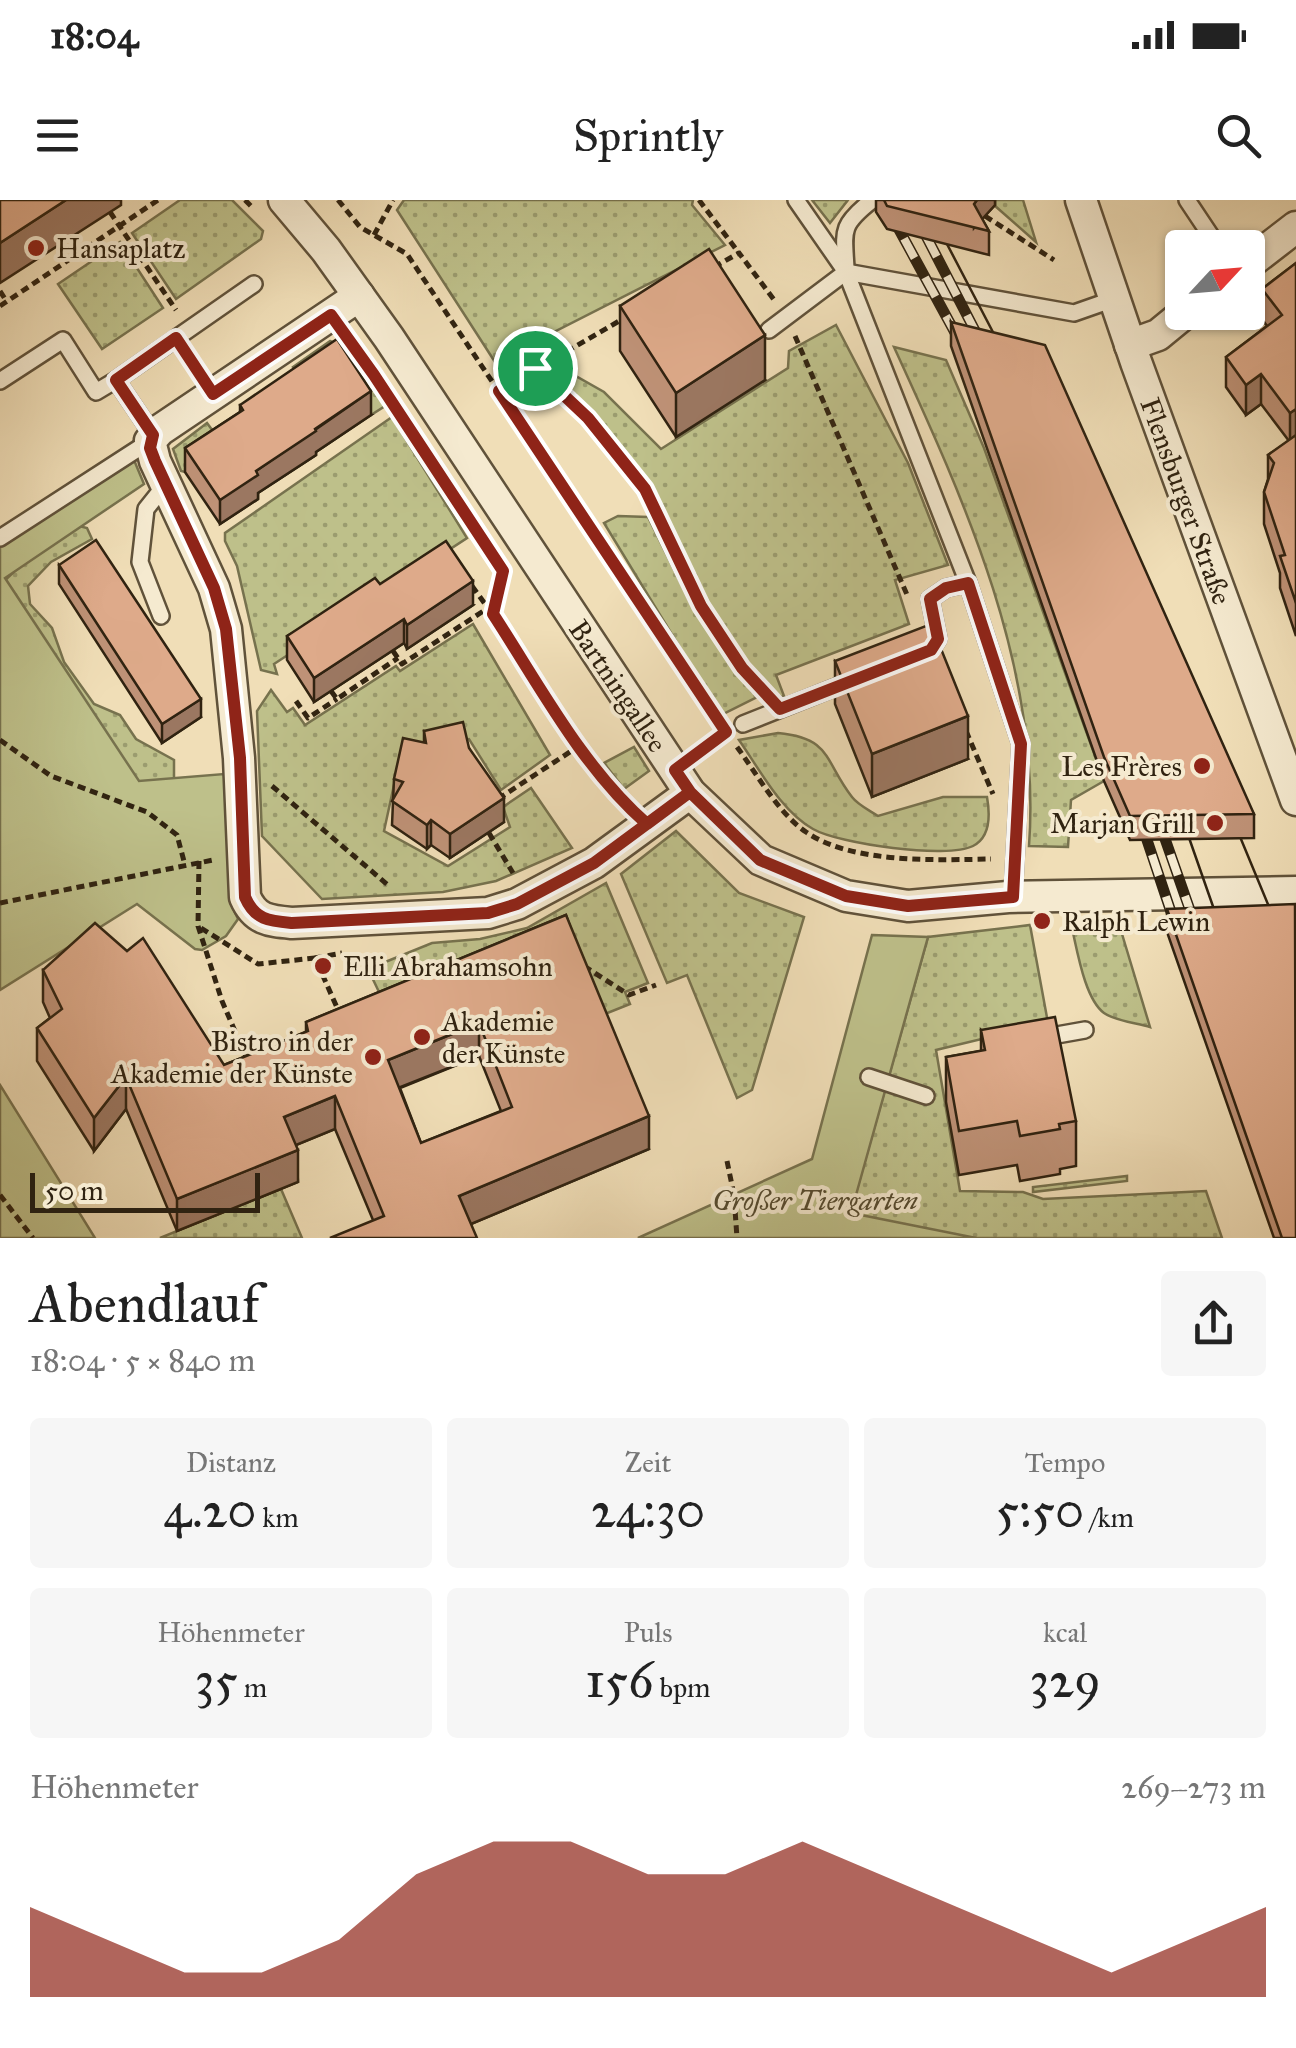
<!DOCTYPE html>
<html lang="de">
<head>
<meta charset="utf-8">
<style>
	body { margin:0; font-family:"IM FELL Great Primer",serif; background:#f6f6f6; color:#222; height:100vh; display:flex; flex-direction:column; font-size:38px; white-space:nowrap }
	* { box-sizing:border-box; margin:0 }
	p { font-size:32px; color:#767676 }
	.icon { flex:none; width:55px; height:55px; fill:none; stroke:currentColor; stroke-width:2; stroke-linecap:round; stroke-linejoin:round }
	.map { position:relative; height:1038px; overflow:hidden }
	.sheet { display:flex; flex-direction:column; background:#fff; flex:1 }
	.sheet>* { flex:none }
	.needle { width:65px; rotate:64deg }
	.buttons { position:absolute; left:1165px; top:30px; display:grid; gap:20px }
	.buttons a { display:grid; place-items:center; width:100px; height:100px; border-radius:10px; background:#fff; box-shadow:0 2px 8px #0004; font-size:50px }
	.scale { position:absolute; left:30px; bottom:25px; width:230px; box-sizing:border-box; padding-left:10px; border:5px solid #302311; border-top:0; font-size:28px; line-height:35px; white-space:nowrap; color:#302311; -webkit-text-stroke:8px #f5ead0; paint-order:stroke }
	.pin { position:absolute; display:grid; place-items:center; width:85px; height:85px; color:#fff; margin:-42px; border:5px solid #fff; border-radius:50%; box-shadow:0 2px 10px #0007 }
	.round { display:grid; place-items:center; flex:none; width:105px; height:105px; border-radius:10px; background:#f6f6f6 }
	.summary { display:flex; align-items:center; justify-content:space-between; height:170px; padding:0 30px }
	h1 { font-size:55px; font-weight:600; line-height:75px }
	.figures { display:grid; grid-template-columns:repeat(3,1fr); gap:15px; height:170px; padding:10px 30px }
	.figures div { display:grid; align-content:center; border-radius:10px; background:#f6f6f6; text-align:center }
	.figures b { font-size:50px; font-weight:600 }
	.figures small { font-size:28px; font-weight:400 }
	.figures p { font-size:28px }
	.chart { height:280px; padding:20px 30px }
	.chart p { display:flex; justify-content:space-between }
	.chart svg { width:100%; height:180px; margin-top:10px; fill:#8f2418; opacity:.7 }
	.status { display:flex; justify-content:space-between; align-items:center; height:70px; padding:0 50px; background:#fff; direction:ltr }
	.status svg { height:28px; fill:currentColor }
	header { display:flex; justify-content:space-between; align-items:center; height:130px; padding:0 30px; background:#fff; font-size:45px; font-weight:600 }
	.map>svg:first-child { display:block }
</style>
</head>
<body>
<div class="status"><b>18:04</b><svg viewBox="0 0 49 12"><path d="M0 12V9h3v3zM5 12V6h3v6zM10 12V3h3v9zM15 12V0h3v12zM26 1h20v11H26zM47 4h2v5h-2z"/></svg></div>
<header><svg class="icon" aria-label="menu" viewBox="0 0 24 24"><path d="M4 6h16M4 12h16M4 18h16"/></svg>Sprintly<svg class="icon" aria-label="search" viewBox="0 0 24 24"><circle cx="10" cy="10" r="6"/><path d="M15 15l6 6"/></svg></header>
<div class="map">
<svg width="1296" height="1038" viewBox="0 0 1296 1038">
	<defs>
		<pattern id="grass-dots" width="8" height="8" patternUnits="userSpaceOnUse" patternTransform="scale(2.5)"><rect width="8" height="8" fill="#bec08a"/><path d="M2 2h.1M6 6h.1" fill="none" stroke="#9b9c6f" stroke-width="1.8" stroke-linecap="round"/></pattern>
	</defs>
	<rect width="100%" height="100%" fill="#f0deb7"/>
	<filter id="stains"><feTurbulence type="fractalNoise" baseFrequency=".002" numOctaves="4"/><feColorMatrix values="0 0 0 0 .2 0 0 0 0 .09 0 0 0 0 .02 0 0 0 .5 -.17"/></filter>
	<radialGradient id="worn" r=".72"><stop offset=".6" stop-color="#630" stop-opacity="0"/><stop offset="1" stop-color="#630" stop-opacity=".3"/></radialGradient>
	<g fill="url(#grass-dots)" stroke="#77724e" stroke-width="2.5">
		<polygon points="180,0 232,0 263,31 261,39 176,99 132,33"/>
		<polygon points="404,0 693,0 692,5 725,45 495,162 397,10"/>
		<polygon points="812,0 848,0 830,23"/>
		<polygon points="993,0 1023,0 1036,42 994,5"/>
		<polygon points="120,42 163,108 102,149 58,84"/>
		<polygon points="836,125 908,263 948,365 895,380 909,424 776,475 784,496 777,499 746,464 704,402 652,289 594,217 550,176 565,170 604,192 661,249 788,168 789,151"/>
		<path d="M330 141C355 148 372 185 385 206L371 215 337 163 305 184 293 167Z"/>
		<path d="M894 147 946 160 984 248 1104 581 1071 600 1068 647 1029 646C1042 470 965 302 894 147Z"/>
		<polygon points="392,217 467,338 274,464 277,474 261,470 237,366 225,341 225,333"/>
		<polygon points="207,223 224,246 185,272 181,271 173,249"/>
		<polygon points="618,316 648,317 694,410 752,492 761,495 721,515 604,323"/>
		<polygon points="79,326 87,328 92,339 51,362 28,386 30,404 52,428 64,462 94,504 120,515 136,539 174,560 174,581 87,583 0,385 39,348"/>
		<polygon points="473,424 550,555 501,590 469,539 402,548 384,631 448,666 510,627 503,607 531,588 572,648 496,681 443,692 322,699 262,636 257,511 271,490 287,512 293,508 305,525 396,466 400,471"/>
		<path d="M778 533C832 538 824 561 852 597 858 605 869 610 878 616L943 597H987C990 614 991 637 973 646 947 659 839 644 813 629 781 611 760 570 739 540Z"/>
		<polygon points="634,547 649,571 624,589 604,563"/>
		<polygon points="676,631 739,693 804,717 752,890 737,898 687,775 667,783 621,674"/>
		<polygon points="606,683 648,783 625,792 630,804 595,818 391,817 368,769 432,743 480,739 527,728"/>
		<path d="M1119 724 1150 827C1137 823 1115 821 1104 813 1084 798 1077 748 1071 724Z"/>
		<polygon points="1030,725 1048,823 936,850 960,991 1023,992 1043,999 1206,991 1222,1038 855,1038 850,1014 928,737"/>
		<polygon points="1127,976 1127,981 1033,992 1033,987"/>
		<polygon points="281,989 302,1038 160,1038"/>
	</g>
	<g fill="#bec08a" stroke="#77724e" stroke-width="2.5">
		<polygon points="134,260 144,284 5,378 139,581 224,574 231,704 238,719 226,736 202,750 195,749 137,704 0,790 0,330"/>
		<polygon points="872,735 928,737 851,1013 976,1038 638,1038 812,959"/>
		<polygon points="0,885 95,1038 0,1038"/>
	</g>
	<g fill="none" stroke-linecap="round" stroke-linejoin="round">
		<g stroke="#60523a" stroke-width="20">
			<g id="service">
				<polyline points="796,0 846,72 968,383 1021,544 1013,697"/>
				<polyline points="1187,0 1219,48"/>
				<path d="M846 68C844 31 840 26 870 2"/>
				<polyline points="769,130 846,72 1074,113 1114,99"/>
				<polyline points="0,181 63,140 96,192 116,180"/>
				<polyline points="153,235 116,180 254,84"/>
				<polyline points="0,338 150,241"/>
				<polyline points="161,416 140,362 146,309 166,284"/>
				<polyline points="923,452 931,450 938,439 930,399 946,388 968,383"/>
				<polyline points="743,524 851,481"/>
				<polyline points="1040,838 1085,830"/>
				<polyline points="869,877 926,896"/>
			</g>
		</g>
		<g stroke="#60523a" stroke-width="35">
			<g id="minor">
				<polyline points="284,0 326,50 389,138 690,593 761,660 846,696 908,706 1008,697 1296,692"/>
				<polyline points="1081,0 1136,162 1296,600"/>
				<polyline points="1248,64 1296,27"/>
				<path d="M359 96 160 230 150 241 155 261 214 388 226 429 239 558 245 697C255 720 269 721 292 723L488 713 517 704 594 663 690 593"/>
				<polyline points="1130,145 1158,135 1186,112"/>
			</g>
		</g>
		<g stroke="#302311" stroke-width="5" stroke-dasharray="8 5" stroke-linecap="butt">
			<polyline points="245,0 254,9"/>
			<polyline points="338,0 360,27 407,54 722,526"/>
			<polyline points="699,0 739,53"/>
			<polyline points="110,12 176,110"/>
			<polyline points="985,16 1054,60"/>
			<polyline points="374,35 393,0"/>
			<polyline points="61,44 70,59"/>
			<polyline points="714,67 739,53 775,101"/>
			<polyline points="0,91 7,102"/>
			<polyline points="0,106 158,0"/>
			<polyline points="795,136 908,397"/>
			<polyline points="535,168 588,218 645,289 701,406 742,468 765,493"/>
			<polyline points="499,191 626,117"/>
			<polyline points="501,368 503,371 493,414 579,546 624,603"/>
			<polyline points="472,386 488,408"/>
			<polyline points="393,451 402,464 488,408"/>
			<polyline points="331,491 337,499 398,458"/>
			<polyline points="296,501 308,518 337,499"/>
			<polyline points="966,531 993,594"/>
			<polyline points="0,540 51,576 147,612 177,635 185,665"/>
			<path d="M737 547C757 574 778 613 806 632 852 664 938 660 991 659"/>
			<polyline points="698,554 725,533"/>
			<polyline points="272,586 389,686"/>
			<polyline points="498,599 579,546"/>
			<polyline points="489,633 513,673"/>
			<polyline points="199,661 198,726 222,801 247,859"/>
			<polyline points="0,703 213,660"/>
			<polyline points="201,728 258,764 315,758 339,812"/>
			<polyline points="315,758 342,753"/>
			<polyline points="584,766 629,795 656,785"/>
			<polyline points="727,961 734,995 737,1038"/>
			<polyline points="0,995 33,1038"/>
		</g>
		<use href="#service" stroke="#f5ead0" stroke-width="15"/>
		<use href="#minor" stroke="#f5ead0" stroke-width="30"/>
		<g stroke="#302311" stroke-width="2.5">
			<polyline points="924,0 1007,159"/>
			<polyline points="1180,612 1223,735"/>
			<polyline points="1231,615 1296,772"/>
		</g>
		<g stroke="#302311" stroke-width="11">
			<g id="rail">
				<polyline points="883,0 964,149"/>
				<polyline points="903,0 923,30 987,154"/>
				<polyline points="1138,613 1179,736"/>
				<polyline points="1156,613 1199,736"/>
			</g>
		</g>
		<use href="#rail" stroke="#f5ead0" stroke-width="8" stroke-dasharray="22" stroke-linecap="butt"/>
	</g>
	<g fill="#bf9277" stroke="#302311" stroke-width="2.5" fill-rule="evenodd">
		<polygon points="876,0 995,0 995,5 982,19 989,31 989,55 887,29 876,12"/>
		<polygon points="1296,63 1296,436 1280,388 1280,373 1264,324 1264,292 1268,279 1268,255 1289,241 1261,204 1246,215 1226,187 1226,157 1267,126 1262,119 1262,89"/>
		<polygon points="620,106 765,180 676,237 620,151"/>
		<polygon points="951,122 1254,614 1254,638 1130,640 1104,581 951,146"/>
		<polygon points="240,205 371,215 316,252 316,255 258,293 258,299 220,324 185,272 185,248 240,212"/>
		<polygon points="59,365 201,517 162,543 59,384"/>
		<polygon points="380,384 473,405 407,449 404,443 314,502 287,460 287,436"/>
		<polygon points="835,461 968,559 872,597 835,504"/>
		<polygon points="424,531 469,548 504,622 450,658 431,645 427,649 392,625 394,579 424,543"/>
		<polygon points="1167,709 1296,1038 1274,1038 1167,732"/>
		<path d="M566 715 649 949 471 1024 373 1020 335 929 296 945 298 982 177 1031 126 909 94 951 37 861V828L50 818 43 802V770L224 865 306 832V822ZM479 856 501 911 421 943 400 888Z"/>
		<polygon points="981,830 1076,921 1076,966 1060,969 1060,974 1020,981 1017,965 959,975 946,902 946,857 981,851"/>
	</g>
	<g fill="#9b7761" stroke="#302311" stroke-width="2.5">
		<polygon points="66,0 121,0 121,5 0,83 0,43"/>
		<polygon points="977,0 995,0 995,5 974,28 974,4"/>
		<polygon points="765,135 765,180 676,237 676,193"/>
		<polygon points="1261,174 1261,204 1246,215 1246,185"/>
		<polygon points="371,191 371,215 316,252 316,255 258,293 258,299 220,324 220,300 256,271"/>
		<polygon points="1296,209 1296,239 1290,243 1290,213"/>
		<polygon points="473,381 473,405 407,449 407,425"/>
		<polygon points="404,419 404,443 314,502 314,478"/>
		<polygon points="201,499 201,517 162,543 162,524"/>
		<polygon points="968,516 968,559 872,597 872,554"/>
		<polygon points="504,598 504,622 450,658 450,634"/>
		<polygon points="431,620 431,645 427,649 427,625"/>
		<polygon points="479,823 479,856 388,892 388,860"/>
		<polygon points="126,877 126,909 94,951 94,918"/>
		<polygon points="335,896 335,929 284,950 284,917"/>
		<polygon points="649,916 649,949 459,1029 459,996"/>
		<polygon points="298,950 298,982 177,1031 177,999"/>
	</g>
	<g fill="#deaa8a" stroke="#302311" stroke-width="2.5" fill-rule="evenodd">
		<polygon points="0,0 66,0 0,43"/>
		<polygon points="884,0 977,0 974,4 989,31 887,6"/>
		<polygon points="709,49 765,135 676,193 620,106"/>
		<polygon points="1296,63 1296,209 1290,213 1261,174 1246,185 1226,157 1282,115 1262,89"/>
		<polygon points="951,122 1045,145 1254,614 1130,616 1104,557"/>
		<polygon points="337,139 371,191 315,229 316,231 256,271 258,275 220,300 185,248 243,210 240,205"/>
		<polygon points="1296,235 1296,403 1280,356 1285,355 1264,292 1274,263 1268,255"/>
		<polygon points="96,340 201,499 162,524 59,365"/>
		<polygon points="446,341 473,381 407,425 404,419 314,478 287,436 375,378 380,384"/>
		<polygon points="931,424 968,516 872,554 835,461"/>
		<polygon points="463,522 469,548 504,598 450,634 431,620 427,625 392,601 403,582 394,579 403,538 426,543 424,531"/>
		<polygon points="1295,704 1296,1038 1282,1038 1167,709"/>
		<path d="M566 715 649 916 459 996 477 1038H330L384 1016 335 896 284 917 298 950 177 999 126 877 94 918 37 828 62 809 43 770 95 723 127 751 143 738 224 865 308 831 306 822ZM479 823 512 907 421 943 388 860Z"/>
		<polygon points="1055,817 1076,921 1059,924 1060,929 1020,936 1017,921 959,931 946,857 985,850 981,830"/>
	</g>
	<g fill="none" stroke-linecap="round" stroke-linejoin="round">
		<g stroke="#fff" stroke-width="20">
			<path id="route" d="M535 168 499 191 726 532 675 570 690 592 647 624C582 567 540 486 493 414L503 371 374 175 331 115 213 194 176 138 116 180 153 235 150 248 155 261 214 388 226 429 240 558 245 697C255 720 269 721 292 723L488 713 517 704 594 663 690 592 760 660 846 696 908 706 1013 697 1021 544 968 383 946 388 930 399 938 439 931 450 780 509 742 468 701 406 645 289 588 218 535 168"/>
		</g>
		<use href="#route" stroke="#8f2418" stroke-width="12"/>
	</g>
	<g fill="#8f2418" stroke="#f5ead0" stroke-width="4">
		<circle cx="36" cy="48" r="10"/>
		<circle cx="1202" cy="566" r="10"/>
		<circle cx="1215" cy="623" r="10"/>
		<circle cx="1042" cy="721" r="10"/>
		<circle cx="323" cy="766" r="10"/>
		<circle cx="422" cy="837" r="10"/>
		<circle cx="373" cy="857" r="10"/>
	</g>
	<g text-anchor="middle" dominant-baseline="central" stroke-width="8" stroke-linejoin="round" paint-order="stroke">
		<g font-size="28" fill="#302311" stroke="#f5ead0" text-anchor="start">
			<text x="56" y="48">Hansaplatz</text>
			<text x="1182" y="566" text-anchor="end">Les Frères</text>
			<text x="1195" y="623" text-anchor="end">Marjan Grill</text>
			<text x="1062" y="721">Ralph Lewin</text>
			<text x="343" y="766">Elli Abrahamsohn</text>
			<text x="442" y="821">Akademie<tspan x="442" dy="32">der Künste</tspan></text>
			<text x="353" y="841" text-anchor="end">Bistro in der<tspan x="353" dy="32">Akademie der Künste</tspan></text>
		</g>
		<g font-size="28" fill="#302311" stroke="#f5ead0">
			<text transform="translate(1186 301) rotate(70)">Flensburger Straße</text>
			<text transform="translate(618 486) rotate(56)">Bartningallee</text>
		</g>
		<g font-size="28" font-style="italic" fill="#544a2f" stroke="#f5ead0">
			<text x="815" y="1000">Großer Tiergarten</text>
		</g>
	</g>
	<rect width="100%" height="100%" filter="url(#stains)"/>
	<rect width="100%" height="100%" fill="url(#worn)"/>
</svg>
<div class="buttons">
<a><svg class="needle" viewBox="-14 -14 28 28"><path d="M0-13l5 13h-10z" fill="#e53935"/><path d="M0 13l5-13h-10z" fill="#767676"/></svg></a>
</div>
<div class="scale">50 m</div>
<div class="pin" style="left:535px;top:168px;background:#1e9e55"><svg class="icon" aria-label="arrive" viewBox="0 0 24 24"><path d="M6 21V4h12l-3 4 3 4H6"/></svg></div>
</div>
<section class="sheet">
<div class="summary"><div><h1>Abendlauf</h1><p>18:04 · 5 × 840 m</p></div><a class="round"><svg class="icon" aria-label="share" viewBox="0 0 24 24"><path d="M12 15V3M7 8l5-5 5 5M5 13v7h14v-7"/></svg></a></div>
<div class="figures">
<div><p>Distanz</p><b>4.20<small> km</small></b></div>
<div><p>Zeit</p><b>24:30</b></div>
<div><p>Tempo</p><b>5:50<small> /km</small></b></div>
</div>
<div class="figures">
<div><p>Höhenmeter</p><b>35<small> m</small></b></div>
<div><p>Puls</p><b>156<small> bpm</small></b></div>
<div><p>kcal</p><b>329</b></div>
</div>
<div class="chart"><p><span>Höhenmeter</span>269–273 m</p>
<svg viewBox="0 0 160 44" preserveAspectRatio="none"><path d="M0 44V22L10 30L20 38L30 38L40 30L50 14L60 6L70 6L80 14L90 14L100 6L110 14L120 22L130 30L140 38L150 30L160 22V44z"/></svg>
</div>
</section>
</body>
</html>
